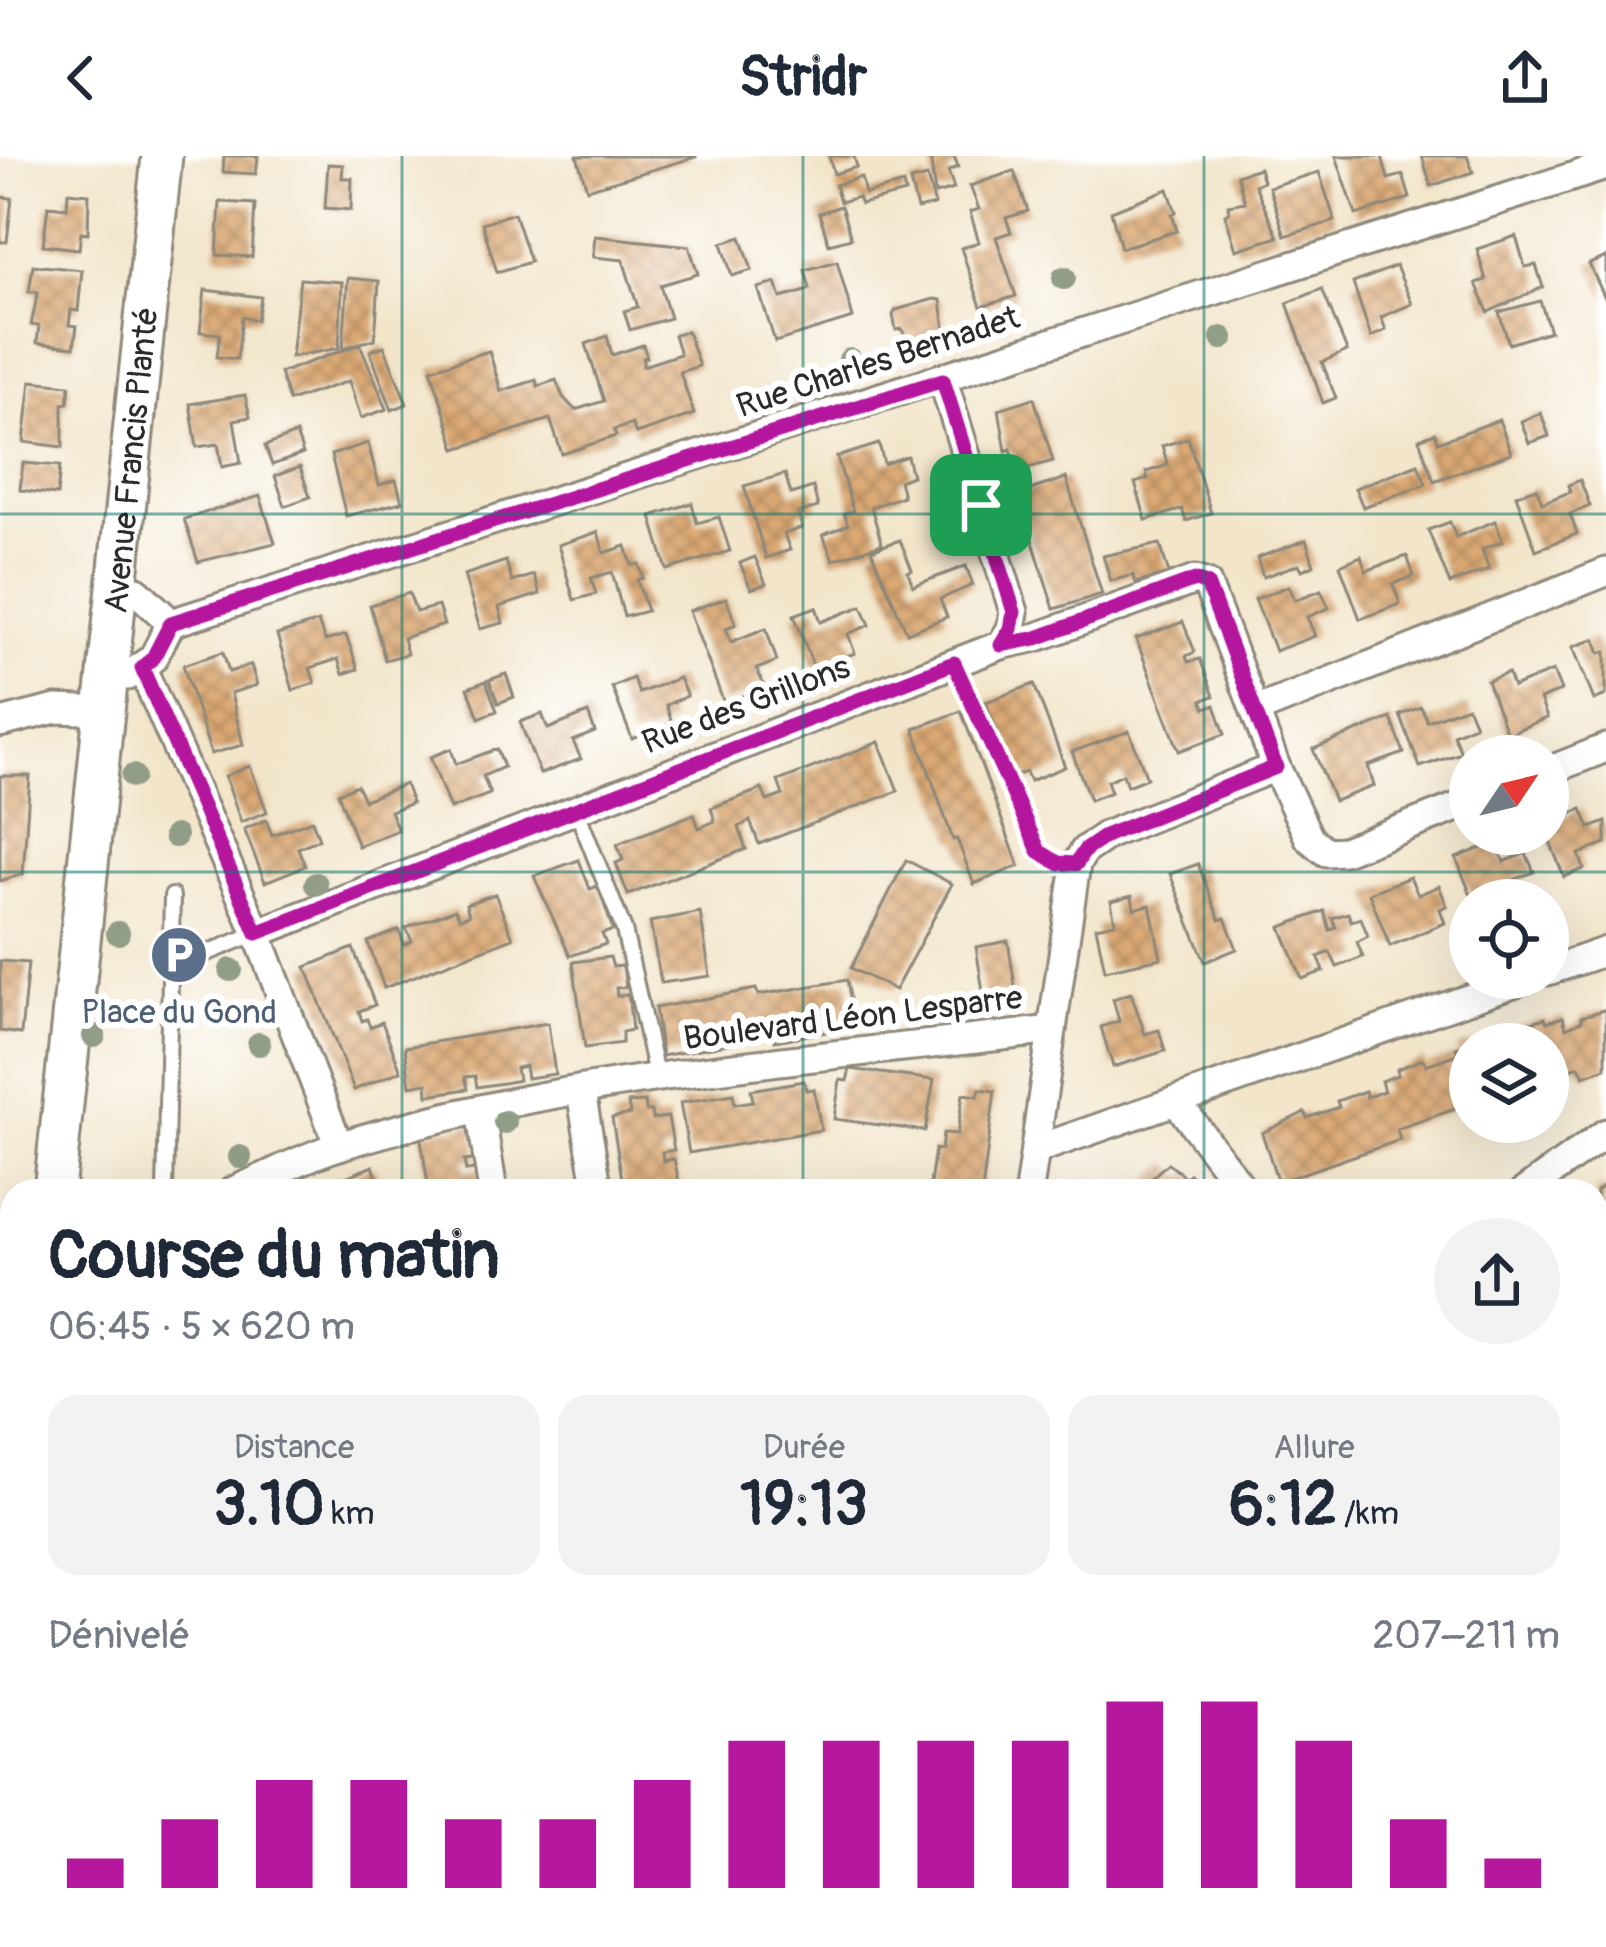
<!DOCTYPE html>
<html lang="fr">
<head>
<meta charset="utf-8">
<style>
	body { margin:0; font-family:Pangolin,sans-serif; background:#f2f2f3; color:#1f2937; height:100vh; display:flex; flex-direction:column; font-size:45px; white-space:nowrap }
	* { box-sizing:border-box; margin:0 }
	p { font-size:39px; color:#747a83 }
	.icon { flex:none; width:66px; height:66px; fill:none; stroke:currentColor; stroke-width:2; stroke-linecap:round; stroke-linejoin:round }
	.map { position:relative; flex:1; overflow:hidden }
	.drawer { position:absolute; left:0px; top:1023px; width:1608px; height:768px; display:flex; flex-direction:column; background:#fff; border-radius:36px 36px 0 0; box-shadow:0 12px 48px #0002 }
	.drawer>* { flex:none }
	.needle { width:78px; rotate:55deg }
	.tools { position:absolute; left:1449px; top:579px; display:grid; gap:24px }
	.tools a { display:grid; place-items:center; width:120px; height:120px; border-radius:50%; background:#fff; box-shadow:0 12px 48px #0002; font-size:60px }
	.pin { position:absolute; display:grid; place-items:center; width:102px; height:102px; color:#fff; margin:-51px; border-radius:24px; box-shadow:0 6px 18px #0006 }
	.round { display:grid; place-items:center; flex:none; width:126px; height:126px; border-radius:63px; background:#f2f2f3 }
	.summary { display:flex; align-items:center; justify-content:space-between; height:204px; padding:0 48px }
	h1 { font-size:66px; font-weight:800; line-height:90px }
	.metrics { display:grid; grid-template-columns:repeat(3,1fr); gap:18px; height:204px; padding:12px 48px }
	.metrics div { display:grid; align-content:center; border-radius:30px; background:#f2f2f3; text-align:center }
	.metrics b { font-size:60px; font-weight:800 }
	.metrics small { font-size:33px; font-weight:400 }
	.metrics p { font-size:33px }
	.chart { height:336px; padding:24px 48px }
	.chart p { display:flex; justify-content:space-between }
	.chart svg { width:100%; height:216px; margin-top:12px; stroke:#b5179e; stroke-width:6 }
	header { display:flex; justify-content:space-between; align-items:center; height:156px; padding:0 48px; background:#fff; font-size:54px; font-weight:800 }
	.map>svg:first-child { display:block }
</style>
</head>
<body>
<header><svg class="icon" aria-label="back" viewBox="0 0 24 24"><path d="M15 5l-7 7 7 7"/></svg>Stridr<svg class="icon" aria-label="share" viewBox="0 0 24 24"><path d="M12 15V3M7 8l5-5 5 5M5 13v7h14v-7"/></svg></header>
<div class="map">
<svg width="1606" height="1791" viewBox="0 0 1606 1791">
	<defs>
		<pattern id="building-cross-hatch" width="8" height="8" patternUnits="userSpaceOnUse" patternTransform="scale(3)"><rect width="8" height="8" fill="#dba974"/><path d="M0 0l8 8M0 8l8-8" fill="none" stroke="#b28a5f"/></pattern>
	</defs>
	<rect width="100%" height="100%" fill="#fff"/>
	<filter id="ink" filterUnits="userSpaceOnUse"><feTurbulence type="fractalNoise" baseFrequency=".00833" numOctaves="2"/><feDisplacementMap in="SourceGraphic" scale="24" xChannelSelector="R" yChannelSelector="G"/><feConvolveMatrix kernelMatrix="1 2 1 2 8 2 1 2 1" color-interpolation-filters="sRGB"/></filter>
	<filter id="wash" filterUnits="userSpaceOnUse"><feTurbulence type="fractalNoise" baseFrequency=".004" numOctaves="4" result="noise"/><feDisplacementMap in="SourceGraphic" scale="48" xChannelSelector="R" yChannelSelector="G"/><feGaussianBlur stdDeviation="2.7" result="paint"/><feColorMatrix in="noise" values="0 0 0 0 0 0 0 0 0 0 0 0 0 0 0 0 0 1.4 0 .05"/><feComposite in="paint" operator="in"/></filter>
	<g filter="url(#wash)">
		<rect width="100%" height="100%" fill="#f2e5ca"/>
		<polygon fill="#6ec88f" stroke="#4c7a5d" stroke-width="3" points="1606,1490 1606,1791 1584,1791 1568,1779 1596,1779 1596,1511"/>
		<g id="blocks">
			<g fill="url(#building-cross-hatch)">
				<polygon points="224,0 258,0 256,18 223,16"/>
				<polygon points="577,0 696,0 696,1 587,33"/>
				<polygon points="829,0 854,0 857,11 834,18"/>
				<polygon points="930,0 954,0 958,11 948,15 954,33 935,38"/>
				<polygon points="1336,0 1382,0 1388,23 1403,19 1410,42 1356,59"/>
				<polygon points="1422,0 1467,0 1473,16 1431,30"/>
				<polygon points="328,8 343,9 342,22 352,22 351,54 325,52"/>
				<polygon points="1259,12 1263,25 1255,29 1278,81 1236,94 1225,58 1229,56 1228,49 1245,46 1237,19"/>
				<polygon points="1014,15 1028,55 1006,62 1011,76 996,81 1016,140 981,151 961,92 979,86 970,56 979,53 970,30"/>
				<polygon points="1319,16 1335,65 1285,80 1269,31"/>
				<polygon points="861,21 865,38 903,28 905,37 861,48 858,41 840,46 835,29"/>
				<polygon points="927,21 935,49 917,53 910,25"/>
				<polygon points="1168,33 1176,56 1172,58 1177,75 1121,92 1111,55"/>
				<polygon points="68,36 89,38 88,77 81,76 79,93 43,89 48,50 67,52"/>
				<polygon points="0,41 12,42 7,86 0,86"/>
				<polygon points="220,46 255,48 252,101 217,99"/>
				<polygon points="841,50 851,82 829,88 819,57"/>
				<polygon points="514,57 530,106 497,116 482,67"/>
				<polygon points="595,80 689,90 698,118 660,129 670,162 630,174 624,155 638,151 623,104 593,101"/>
				<polygon points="1516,80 1525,111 1536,109 1543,131 1488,156 1476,127 1486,124 1477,93"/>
				<polygon points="741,81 752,114 732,120 722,87"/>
				<polygon points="1606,101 1606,144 1589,108"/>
				<polygon points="837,105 853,162 775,186 758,132 776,127 781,142 803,136 810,133 805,114"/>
				<polygon points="33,109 82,114 78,155 71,154 69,169 77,170 74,191 37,187 39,170 31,169 38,136 29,136"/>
				<polygon points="1396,110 1412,148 1381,161 1386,174 1371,181 1353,127"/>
				<polygon points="348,122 379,125 375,183 343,192"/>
				<polygon points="300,123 342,126 339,192 291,201"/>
				<polygon points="1322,133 1347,195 1322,206 1336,242 1323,247 1287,147"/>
				<polygon points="205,134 261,141 257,164 242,161 237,203 217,201 220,178 200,176"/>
				<polygon points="934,143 941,144 946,182 909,193 902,173 896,174 893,159 896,154"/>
				<polygon points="1540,145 1550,175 1509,188 1499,156"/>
				<polygon points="687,175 699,210 680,216 694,258 636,278 632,268 614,274 616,280 562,298 550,263 456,293 431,213 489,195 501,235 536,224 538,230 556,224 563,241 575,254 604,245 586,188 607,180 612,199 643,189 647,201 643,202 643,210 680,198 674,179"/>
				<polygon points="360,188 387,253 361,262 349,225 289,245 280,217"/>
				<polygon points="384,190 407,248 392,254 370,195"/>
				<polygon points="31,225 70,229 68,247 63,248 63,291 24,286"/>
				<polygon points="245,239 250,261 234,264 241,307 222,311 218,288 197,291 190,248"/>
				<polygon points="1034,242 1053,305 1018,315 1011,293 1006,295 999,253"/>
				<polygon points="1541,257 1549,280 1529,287 1521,265"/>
				<polygon points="1499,264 1511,297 1434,325 1419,283 1435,277 1438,286"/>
				<polygon points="296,278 303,298 272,309 265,290"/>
				<polygon points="1188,282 1211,357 1186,365 1182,353 1146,364 1135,327 1148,323 1146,316 1168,309 1162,290"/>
				<polygon points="368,287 379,329 396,324 402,346 346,360 331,299"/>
				<polygon points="879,288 884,308 907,300 912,320 899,325 903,340 871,351 882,388 833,404 823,379 848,369 844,358 853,355 837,301"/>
				<polygon points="23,307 60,310 57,339 20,334"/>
				<polygon points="1418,308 1426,328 1363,351 1355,332"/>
				<polygon points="300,311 310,341 285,350 275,320"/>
				<polygon points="785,318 791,338 813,331 818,351 798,357 802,372 784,378 790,394 766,402 744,330"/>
				<polygon points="1066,322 1102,438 1054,453 1018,338"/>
				<polygon points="1580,324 1590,350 1570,358 1577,378 1536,394 1516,339 1537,332 1542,347 1570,336 1568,329"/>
				<polygon points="260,340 275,387 198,406 184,363"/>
				<polygon points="692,347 697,367 719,361 730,395 667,414 651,360"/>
				<polygon points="1495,365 1503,385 1482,393 1489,413 1450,428 1428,374 1450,366 1456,381"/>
				<polygon points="598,376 604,397 626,390 632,409 639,408 643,422 637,424 647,455 624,461 612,416 591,422 596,438 574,444 558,389"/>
				<polygon points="900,384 912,414 908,416 913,430 966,410 973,429 940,443 947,461 907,477 871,394"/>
				<polygon points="1306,384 1314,409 1302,414 1299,408 1263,421 1257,402"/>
				<polygon points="1160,388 1169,418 1136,427 1133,419 1111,425 1103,400"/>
				<polygon points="1361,400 1366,415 1407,400 1414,420 1393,428 1400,448 1360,463 1340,409"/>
				<polygon points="755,401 766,428 751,433 740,407"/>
				<polygon points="506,405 512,426 534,419 540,438 499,451 503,467 480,473 464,419"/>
				<polygon points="1289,430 1295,444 1321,434 1329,452 1307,461 1315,480 1275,495 1255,443"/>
				<polygon points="409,437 416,456 438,450 444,469 403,482 407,498 385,504 370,449"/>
				<polygon points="726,442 736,468 726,472 731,486 766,472 777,505 757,513 765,532 724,547 689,455"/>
				<polygon points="862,450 870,469 848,478 855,497 814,512 794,459 816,451 821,466"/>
				<polygon points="318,466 325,485 346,479 358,513 343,518 338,503 310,512 315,527 293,534 277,479"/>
				<polygon points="1183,466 1195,496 1186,500 1188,506 1200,503 1214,540 1202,544 1205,552 1215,549 1225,578 1179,595 1136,483"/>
				<polygon points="1595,483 1600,497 1606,495 1606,539 1594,544 1573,491"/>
				<polygon points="223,496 229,516 251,509 257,529 231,537 243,589 211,598 183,509"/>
				<polygon points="1553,515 1561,535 1540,543 1547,562 1507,578 1487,525 1508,517 1513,531"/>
				<polygon points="506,518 514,541 498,547 489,524"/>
				<polygon points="633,522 639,537 679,522 687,540 666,549 672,567 632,583 612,531"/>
				<polygon points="486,525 497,555 479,562 468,532"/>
				<polygon points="1034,528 1065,611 1030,625 1026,616 1014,620 986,546"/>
				<polygon points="1467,550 1475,569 1453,578 1461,597 1420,611 1400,559 1421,551 1427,565"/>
				<polygon points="961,555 1019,710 974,728 957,683 953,684 914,573"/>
				<polygon points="588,557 595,576 573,585 581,603 540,618 520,566 542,558 548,573"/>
				<polygon points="1391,562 1404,597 1368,610 1374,630 1334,645 1313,593"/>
				<polygon points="1129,575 1147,622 1127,630 1123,618 1107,625 1111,636 1090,644 1072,596"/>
				<polygon points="879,586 898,635 759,688 750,665 739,671 746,693 628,739 616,707 623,704 617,688 694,658 699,672 715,665 711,652 762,633 767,645 783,639 778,625"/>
				<polygon points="451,593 456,608 497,593 504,611 483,620 490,638 450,653 430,601"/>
				<polygon points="250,610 267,656 241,666 225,620"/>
				<polygon points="0,620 30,620 23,718 0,725"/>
				<polygon points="405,628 412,647 390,655 398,674 358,690 338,637 357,629 364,644"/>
				<polygon points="1582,653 1590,672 1606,666 1606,687 1579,698 1584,713 1564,721 1547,678 1548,666"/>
				<polygon points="266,664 272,679 312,664 319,683 298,692 305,710 265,726 244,673"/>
				<polygon points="1496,686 1504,706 1526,697 1534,716 1491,733 1496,744 1473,744 1456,702"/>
				<polygon points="579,704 590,733 598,730 613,774 602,778 606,788 570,800 534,720"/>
				<polygon points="906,704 952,728 895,834 851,812"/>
				<polygon points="1198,708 1220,764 1225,762 1237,793 1205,806 1170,718"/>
				<polygon points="1410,721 1418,739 1439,730 1447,750 1440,753 1445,767 1390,790 1369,737"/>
				<polygon points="495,738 513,782 384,832 368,786 399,774 404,789 412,785 406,772 455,753 460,762 469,759 466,748"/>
				<polygon points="1132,740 1134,753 1150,749 1161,802 1105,814 1096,771 1115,767 1111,745"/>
				<polygon points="1324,755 1330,774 1336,771 1332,762 1348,757 1351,765 1361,762 1368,780 1357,786 1363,801 1337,811 1330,796 1318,801 1324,815 1302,823 1281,771"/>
				<polygon points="700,756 710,820 661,827 650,766"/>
				<polygon points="1008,785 1016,836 984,842 976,791"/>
				<polygon points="353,792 375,849 359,855 362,865 367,863 370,871 382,866 401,915 354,934 306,811"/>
				<polygon points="610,801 613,811 623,810 626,831 616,832 617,840 628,838 632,874 622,876 622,887 585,892 573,806"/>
				<polygon points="0,805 28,807 21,878 0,875"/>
				<polygon points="847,824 855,871 775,885 773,873 763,874 762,870 747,873 749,884 662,900 655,852 756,833 758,839"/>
				<polygon points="1131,837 1145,878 1159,874 1165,895 1113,911 1101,871 1119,865 1113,843"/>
				<polygon points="1606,853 1606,912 1584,920 1579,910 1548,921 1548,888 1487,888 1519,877 1517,870 1545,862 1547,866 1563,861 1566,872 1582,865 1581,861"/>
				<polygon points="548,867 555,918 527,922 525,910 516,912 518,924 509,926 477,931 475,920 465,921 468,933 428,939 427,927 410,930 405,891"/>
				<polygon points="1470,887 1470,948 1397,973 1400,984 1278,1026 1262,977 1305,956 1307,962 1339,951 1337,945 1365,935 1367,941 1384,935 1381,925 1398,919 1397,913 1423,903 1426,909 1458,898 1456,892"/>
				<polygon points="850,913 934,924 925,975 834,963 840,924 847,925"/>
				<polygon points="804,925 806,934 814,933 821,974 689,997 680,947 733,938 735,948 753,945 751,934"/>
				<polygon points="980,933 995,935 982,1035 929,1035 935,993 941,994 943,977 957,978 963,938 978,940"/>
				<polygon points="645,946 646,955 651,955 653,963 668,961 674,994 662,996 663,1005 674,1003 681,1035 624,1035 612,962 630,958 628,947"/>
				<polygon points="472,969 478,1003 464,1005 466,1015 482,1013 484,1035 429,1035 420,977"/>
				<polygon points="1168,1007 1186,1022 1189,1018 1209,1035 1137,1035"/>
				<polygon points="373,1010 379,1026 387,1023 392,1035 311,1035"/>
				<polygon points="1604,1029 1606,1096 1596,1104 1596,1035"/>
				<polygon points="1606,1589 1606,1702 1596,1715 1596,1602"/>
				<polygon points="421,1779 486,1779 487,1785 423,1791"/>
				<polygon points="549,1779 673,1779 672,1791 548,1791"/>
				<polygon points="683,1779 748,1786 749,1779 802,1779 801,1791 682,1791"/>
				<polygon points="950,1779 978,1779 989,1781 988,1791 948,1791"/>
				<polygon points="1214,1779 1315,1779 1318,1785 1307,1791 1194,1791"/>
			</g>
		</g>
	</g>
	<g filter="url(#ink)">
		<use href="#blocks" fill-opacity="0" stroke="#8e887a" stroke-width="3"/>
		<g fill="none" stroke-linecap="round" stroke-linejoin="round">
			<g stroke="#8e887a" stroke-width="20">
				<g id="lane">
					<polyline points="954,507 1039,696 1058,707 1076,708"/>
					<polyline points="576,653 624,774 657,923"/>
					<polyline points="168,813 257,777"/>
					<polyline points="165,1035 172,740"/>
					<polyline points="1538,1779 1554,1791"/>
				</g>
			</g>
			<g stroke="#8e887a" stroke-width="33">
				<g id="street">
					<polyline points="120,432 137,435 171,467 153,502 128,520"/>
					<polyline points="171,467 1606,10"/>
					<polyline points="142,512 257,777 339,990"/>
					<polyline points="1255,555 1606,416"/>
					<polyline points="0,567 56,553 107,555"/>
					<polyline points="1276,611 1309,682 1326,696 1344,695 1470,646"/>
					<polyline points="1548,615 1606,592"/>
					<polyline points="257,777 1001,489 1011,473 1014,456 943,224"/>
					<polyline points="1548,815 1606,795"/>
					<polyline points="581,936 598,1035"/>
					<polyline points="1176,945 1244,1035"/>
					<polyline points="480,954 493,1035"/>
					<polyline points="1035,994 1528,822"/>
					<path d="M233 1035C269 1020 305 1000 342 989 569 919 817 903 1052 874L1076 708 1085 694 1107 679 1276 611 1207 428 1195 424 1037 481 1001 489"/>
					<polyline points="1029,1035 1052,874"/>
					<polyline points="1525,1035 1606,977"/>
					<polyline points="0,1718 12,1724"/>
					<polyline points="120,1779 144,1791"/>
					<polyline points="859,1791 864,1779"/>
				</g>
			</g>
			<g stroke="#8e887a" stroke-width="45">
				<g id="secondary">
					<path id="s1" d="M54 1035C92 690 127 345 162 0"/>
					<polyline points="1596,1431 1606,1409"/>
					<polyline points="0,1530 12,1423"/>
					<polyline points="1426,1791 1432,1779"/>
				</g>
			</g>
			<polyline stroke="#8e887a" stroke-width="6" stroke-dasharray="9 9" stroke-linecap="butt" points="0,1642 12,1644"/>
			<use href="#lane" stroke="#fff" stroke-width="14"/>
			<use href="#street" stroke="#fff" stroke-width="27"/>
			<use href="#secondary" stroke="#fff" stroke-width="39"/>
		</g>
		<g fill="#919d86">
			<circle cx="1064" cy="122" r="12"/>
			<circle cx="1222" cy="182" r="12"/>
			<circle cx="850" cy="204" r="12"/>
			<circle cx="133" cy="620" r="12"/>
			<circle cx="175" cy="680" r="12"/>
			<circle cx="316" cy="728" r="12"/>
			<circle cx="118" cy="777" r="12"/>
			<circle cx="231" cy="814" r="12"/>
			<circle cx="94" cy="880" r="12"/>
			<circle cx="259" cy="888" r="12"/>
			<circle cx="505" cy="966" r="12"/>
			<circle cx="240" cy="1001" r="12"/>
		</g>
	</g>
	<g fill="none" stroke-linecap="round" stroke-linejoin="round" filter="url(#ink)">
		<g stroke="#fff" stroke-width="24">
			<polygon id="route" points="943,224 1014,456 1011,473 1001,489 1037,482 1195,424 1207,428 1276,611 1107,679 1085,694 1076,708 1058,707 1039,695 954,507 257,777 142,512 153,502 171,467"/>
		</g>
		<use href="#route" stroke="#b5179e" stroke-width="15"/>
	</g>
	<path fill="none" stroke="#0f766e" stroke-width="3" stroke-opacity="0.55" d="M402 0V1035M803 0V1035M1204 0V1035M0 358H1606M0 716H1606M0 1075H12M1596 1075H1606M0 1433H12M1596 1433H1606M402 1779V1791M803 1779V1791M1204 1779V1791"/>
	<defs>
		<g id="parking-disc" transform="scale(3)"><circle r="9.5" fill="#5c6f8a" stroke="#fff"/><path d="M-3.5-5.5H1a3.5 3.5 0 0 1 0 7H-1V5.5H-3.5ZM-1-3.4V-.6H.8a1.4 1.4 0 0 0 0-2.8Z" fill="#fff"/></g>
	</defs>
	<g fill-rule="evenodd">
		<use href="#parking-disc" x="179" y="799"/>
	</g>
	<g text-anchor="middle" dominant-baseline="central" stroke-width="12" stroke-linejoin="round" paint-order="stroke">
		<g font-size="33" fill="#2b2b2b" stroke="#fff">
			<text transform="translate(878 206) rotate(-18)">Rue Charles Bernadet</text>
			<text stroke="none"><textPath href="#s1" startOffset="735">Avenue Francis Planté</textPath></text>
			<text transform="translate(746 549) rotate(-21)">Rue des Grillons</text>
			<text transform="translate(853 862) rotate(-7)">Boulevard Léon Lesparre</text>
		</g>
		<g font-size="33" fill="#4e5e75" stroke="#fff">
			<text x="179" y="856">Place du Gond</text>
		</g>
	</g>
</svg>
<div class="tools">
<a><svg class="needle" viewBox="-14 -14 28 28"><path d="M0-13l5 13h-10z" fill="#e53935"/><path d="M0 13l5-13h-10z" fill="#747a83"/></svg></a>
<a><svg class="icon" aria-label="locate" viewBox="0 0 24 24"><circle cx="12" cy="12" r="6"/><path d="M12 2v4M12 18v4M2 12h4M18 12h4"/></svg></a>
<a><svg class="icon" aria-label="layers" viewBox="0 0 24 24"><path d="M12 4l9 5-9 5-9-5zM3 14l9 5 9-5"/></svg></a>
</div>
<div class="pin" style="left:981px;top:349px;background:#1e9e55"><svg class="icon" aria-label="arrive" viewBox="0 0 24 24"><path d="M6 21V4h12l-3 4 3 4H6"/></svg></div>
<section class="drawer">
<div class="summary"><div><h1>Course du matin</h1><p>06:45 · 5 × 620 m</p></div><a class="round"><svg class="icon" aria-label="share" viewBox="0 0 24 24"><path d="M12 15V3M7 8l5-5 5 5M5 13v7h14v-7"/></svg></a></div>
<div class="metrics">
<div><p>Distance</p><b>3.10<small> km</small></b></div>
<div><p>Durée</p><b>19:13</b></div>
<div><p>Allure</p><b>6:12<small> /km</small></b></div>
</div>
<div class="chart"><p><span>Dénivelé</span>207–211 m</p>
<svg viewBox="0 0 160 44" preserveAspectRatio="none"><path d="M5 44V38M15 44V30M25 44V22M35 44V22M45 44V30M55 44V30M65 44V22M75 44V14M85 44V14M95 44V14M105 44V14M115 44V6M125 44V6M135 44V14M145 44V30M155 44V38"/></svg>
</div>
</section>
</div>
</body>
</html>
